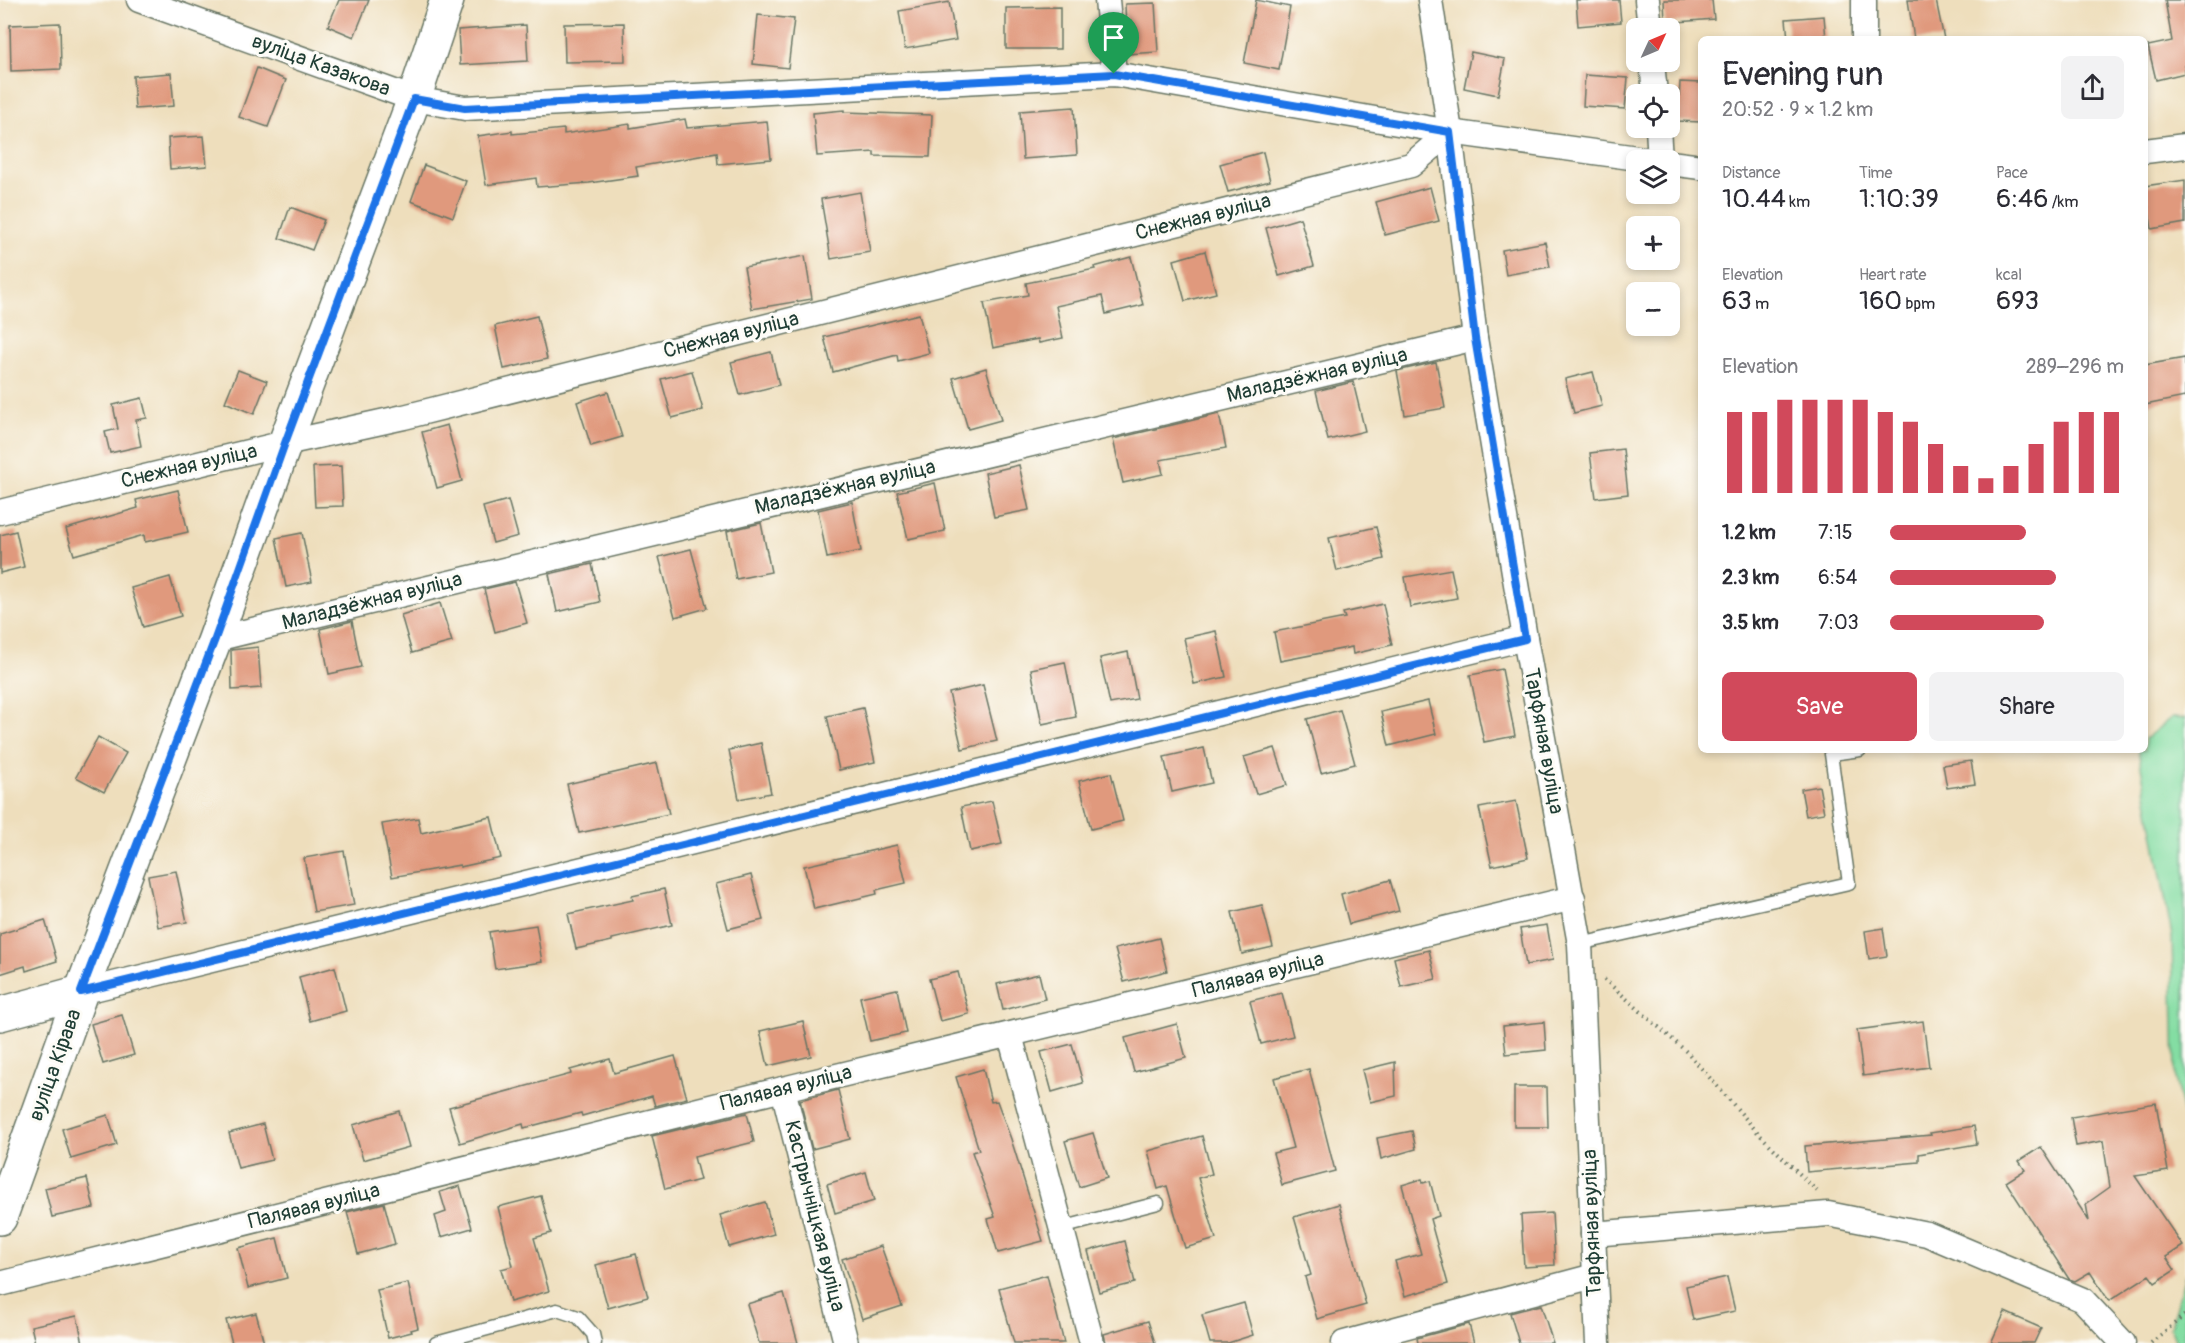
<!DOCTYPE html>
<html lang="en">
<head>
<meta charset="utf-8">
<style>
	body { margin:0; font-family:Pangolin,sans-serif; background:#f2f2f3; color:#2b2b33; height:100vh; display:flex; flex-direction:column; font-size:22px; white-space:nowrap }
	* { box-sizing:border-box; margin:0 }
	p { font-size:20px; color:#7c7c81 }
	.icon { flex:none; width:33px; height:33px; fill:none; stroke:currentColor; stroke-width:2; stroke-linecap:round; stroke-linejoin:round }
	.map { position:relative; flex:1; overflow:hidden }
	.panel { position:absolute; left:1698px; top:36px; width:450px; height:717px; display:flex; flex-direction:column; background:#fff; border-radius:9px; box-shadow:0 3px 9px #0003 }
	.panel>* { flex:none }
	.needle { width:39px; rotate:46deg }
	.fabs { position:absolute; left:1626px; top:18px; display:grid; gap:12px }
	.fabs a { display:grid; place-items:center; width:54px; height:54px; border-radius:9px; background:#fff; box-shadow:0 3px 9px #0003; font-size:30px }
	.pin { position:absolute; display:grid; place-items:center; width:51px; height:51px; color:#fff; margin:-62px -26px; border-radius:50% 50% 50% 0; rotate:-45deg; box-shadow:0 0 6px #0007 }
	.pin .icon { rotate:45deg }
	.round { display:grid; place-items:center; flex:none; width:63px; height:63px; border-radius:9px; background:#f2f2f3 }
	.headline { display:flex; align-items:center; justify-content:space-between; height:102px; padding:0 24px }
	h1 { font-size:33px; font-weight:600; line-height:45px }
	.figures { display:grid; grid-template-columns:repeat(3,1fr); gap:9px; height:102px; padding:6px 24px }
	.figures div { display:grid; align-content:center }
	.figures b { font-size:26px; font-weight:600 }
	.figures small { font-size:16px; font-weight:400 }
	.figures p { font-size:16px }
	.chart { height:168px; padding:12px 24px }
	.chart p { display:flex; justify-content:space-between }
	.chart svg { width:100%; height:108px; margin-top:6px; stroke:#d1495b; stroke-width:6 }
	.primary-button { display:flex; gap:12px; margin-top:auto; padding:12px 24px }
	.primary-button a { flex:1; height:69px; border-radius:9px; background:#d1495b; color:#fff; font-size:24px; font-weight:600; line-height:69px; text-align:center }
	.primary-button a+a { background:#f2f2f3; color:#2b2b33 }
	ul { padding:0 24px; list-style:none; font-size:20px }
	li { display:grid; grid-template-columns:96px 72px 1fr; align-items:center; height:45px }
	li i { height:15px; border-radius:8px; background:#d1495b }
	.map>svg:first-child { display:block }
</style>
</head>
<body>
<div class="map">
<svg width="2185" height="1343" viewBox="0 0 2185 1343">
	<rect width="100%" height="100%" fill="#fdfcf7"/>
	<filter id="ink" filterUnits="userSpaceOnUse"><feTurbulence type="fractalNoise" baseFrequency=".0167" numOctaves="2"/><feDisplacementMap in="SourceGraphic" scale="12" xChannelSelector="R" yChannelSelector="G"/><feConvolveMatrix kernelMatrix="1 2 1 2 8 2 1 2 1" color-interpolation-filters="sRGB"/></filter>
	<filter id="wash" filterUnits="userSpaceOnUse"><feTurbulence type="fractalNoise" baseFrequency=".008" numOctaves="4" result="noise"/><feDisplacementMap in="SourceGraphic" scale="24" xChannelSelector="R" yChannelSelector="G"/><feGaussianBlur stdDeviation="1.35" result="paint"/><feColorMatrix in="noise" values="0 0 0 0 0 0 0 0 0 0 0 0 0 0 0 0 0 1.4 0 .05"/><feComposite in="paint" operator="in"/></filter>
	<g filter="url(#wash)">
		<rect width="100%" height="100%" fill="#eedebc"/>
		<g fill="#84dda3" stroke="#528d6c" stroke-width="1.5">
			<polygon points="2172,717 2185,718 2185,1122 2175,1078 2172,936 2138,750 2145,750 2145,739"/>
			<polygon points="2185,1275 2185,1343 2177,1343 2170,1327"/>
		</g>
		<g id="blocks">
			<g fill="#e0997d">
				<polygon points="339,0 369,0 354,37 328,26"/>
				<polygon points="1256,0 1290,7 1279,70 1244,63"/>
				<polygon points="1576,0 1619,0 1621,22 1578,26"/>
				<polygon points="1664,0 1712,0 1714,19 1665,23"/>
				<polygon points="1908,0 1936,0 1944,39 1914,39"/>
				<polygon points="2165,0 2185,0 2185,73 2156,80 2148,46 2172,41"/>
				<polygon points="949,2 956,40 905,49 899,11"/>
				<polygon points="1155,3 1158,52 1127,54 1125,4"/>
				<polygon points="1060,7 1060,49 1006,49 1006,8"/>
				<polygon points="758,15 794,19 788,68 753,64"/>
				<polygon points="1824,16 1826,39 1788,39 1786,19"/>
				<polygon points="60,23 61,69 11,71 10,25"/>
				<polygon points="624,23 625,61 565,62 564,24"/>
				<polygon points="526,25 528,61 460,65 458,30"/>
				<polygon points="1471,52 1505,59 1498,95 1464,88"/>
				<polygon points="257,68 286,80 268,127 239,117"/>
				<polygon points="171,73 174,106 135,109 133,76"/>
				<polygon points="1585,75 1628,78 1625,109 1583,106"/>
				<polygon points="1680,82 1701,83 1701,122 1678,121"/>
				<polygon points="1074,107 1077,155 1023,159 1020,111"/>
				<polygon points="844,110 844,112 932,115 930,157 874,156 874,152 817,156 813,113"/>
				<polygon points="685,119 687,128 767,121 771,159 718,164 717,153 636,167 638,176 589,183 537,187 536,178 486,185 478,136 512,131 512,134 564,129 564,134 630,124 630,128"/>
				<polygon points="204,136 207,166 170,169 168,138"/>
				<polygon points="1263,152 1270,181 1228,192 1220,164"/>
				<polygon points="424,165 466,181 453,217 411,201"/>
				<polygon points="2185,180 2185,223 2152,229 2145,186"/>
				<polygon points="1430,187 1439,221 1385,235 1376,202"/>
				<polygon points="860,192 870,252 831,259 821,199"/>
				<polygon points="290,207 324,220 312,250 279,238"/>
				<polygon points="1300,218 1314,266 1279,276 1266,228"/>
				<polygon points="1545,242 1550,267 1506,275 1502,250"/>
				<polygon points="1205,251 1216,293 1185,301 1174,260"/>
				<polygon points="805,256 812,299 752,309 744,267"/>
				<polygon points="1131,257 1143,305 1106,314 1102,296 1056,306 1063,338 1039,343 1038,339 993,348 984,303 1028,295 1026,283 1095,269 1094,267"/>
				<polygon points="919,314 929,353 898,361 897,355 833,372 824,337"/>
				<polygon points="537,316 547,359 504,369 495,326"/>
				<polygon points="771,352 779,385 740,395 731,362"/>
				<polygon points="2185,358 2185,397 2145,405 2145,365"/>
				<polygon points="1436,362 1445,408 1405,415 1397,371"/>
				<polygon points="986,368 1001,420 968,429 953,378"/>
				<polygon points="238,370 267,381 254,414 225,402"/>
				<polygon points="692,371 703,410 672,418 661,379"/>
				<polygon points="1593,372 1602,406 1574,413 1565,379"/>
				<polygon points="1353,382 1365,431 1328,440 1316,391"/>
				<polygon points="608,392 622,437 591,446 577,402"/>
				<polygon points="142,398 147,418 136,420 141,446 110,453 105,432 118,429 113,405"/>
				<polygon points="1219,414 1226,448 1160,460 1163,474 1123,483 1113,439"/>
				<polygon points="447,425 462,481 437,488 422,432"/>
				<polygon points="1623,449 1628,494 1596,498 1590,453"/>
				<polygon points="1019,465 1029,510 994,517 985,473"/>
				<polygon points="341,466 343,506 315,507 313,467"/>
				<polygon points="935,483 945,531 908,539 897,492"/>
				<polygon points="178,490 188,532 145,542 144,535 74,555 66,529 138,508 136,500"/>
				<polygon points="508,500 518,536 493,543 483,507"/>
				<polygon points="852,502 861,551 827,558 818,510"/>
				<polygon points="761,523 771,572 736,579 727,531"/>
				<polygon points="1376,527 1384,559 1337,571 1329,538"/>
				<polygon points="16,531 24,567 0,573 0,535"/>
				<polygon points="302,533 312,582 286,587 276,538"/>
				<polygon points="691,549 707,608 675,617 659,557"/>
				<polygon points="592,564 600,602 557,612 549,574"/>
				<polygon points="1451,569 1457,598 1410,607 1405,577"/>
				<polygon points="170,577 181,616 143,627 131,588"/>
				<polygon points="515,582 527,623 495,632 484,589"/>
				<polygon points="440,603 452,642 412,653 401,615"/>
				<polygon points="1383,604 1392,645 1353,654 1352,647 1280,661 1274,632 1345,618 1343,613"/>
				<polygon points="352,621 361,667 329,674 320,629"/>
				<polygon points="1216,631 1226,677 1194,684 1184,638"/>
				<polygon points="258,647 261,688 232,690 231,650"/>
				<polygon points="1128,652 1137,699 1110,704 1100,658"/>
				<polygon points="1065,662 1076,717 1042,724 1031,669"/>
				<polygon points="1502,669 1515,736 1484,742 1470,675"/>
				<polygon points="983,685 997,741 962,749 949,693"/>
				<polygon points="1428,701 1436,734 1389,746 1381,712"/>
				<polygon points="863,708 875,762 839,770 827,716"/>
				<polygon points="1340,710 1355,764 1321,773 1307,719"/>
				<polygon points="98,737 126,753 104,792 76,777"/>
				<polygon points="761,743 771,793 739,799 729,750"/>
				<polygon points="1204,748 1212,783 1172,792 1164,757"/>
				<polygon points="1275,748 1287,785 1256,794 1244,757"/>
				<polygon points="1971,761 1975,784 1947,788 1943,765"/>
				<polygon points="657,763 669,814 579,833 567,784"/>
				<polygon points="1111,773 1123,821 1091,829 1079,781"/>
				<polygon points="1819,786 1824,813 1806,816 1801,789"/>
				<polygon points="992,801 1002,844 970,851 961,807"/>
				<polygon points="1516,801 1528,858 1492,866 1479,808"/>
				<polygon points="491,817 501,858 460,867 460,865 392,877 382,824 418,818 421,833"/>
				<polygon points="897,845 906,883 876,890 877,894 814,909 804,866"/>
				<polygon points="344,851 354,905 314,912 304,858"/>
				<polygon points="176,871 187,922 158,927 148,876"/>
				<polygon points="751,875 763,920 728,929 716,884"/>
				<polygon points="1390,880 1399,911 1349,924 1341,894"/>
				<polygon points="664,889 672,925 612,939 612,941 576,949 568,914 633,900 632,896"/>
				<polygon points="1262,905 1273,947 1242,954 1232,912"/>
				<polygon points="45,920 57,961 26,971 25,966 0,974 0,934"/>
				<polygon points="536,925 542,962 495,969 489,932"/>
				<polygon points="1547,925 1553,960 1526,965 1520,929"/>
				<polygon points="1883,928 1887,956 1869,959 1865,931"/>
				<polygon points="1159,938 1167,971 1124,982 1115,949"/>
				<polygon points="1429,950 1436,979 1401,987 1394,958"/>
				<polygon points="335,967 346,1011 310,1021 299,977"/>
				<polygon points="958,972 969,1014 940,1021 929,979"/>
				<polygon points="1039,974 1045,999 1003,1010 997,984"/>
				<polygon points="897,989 906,1033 870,1041 860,997"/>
				<polygon points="1282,993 1293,1036 1261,1044 1250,1001"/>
				<polygon points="122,1015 134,1055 103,1064 91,1024"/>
				<polygon points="803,1021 811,1056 768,1066 760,1031"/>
				<polygon points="1923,1021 1929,1067 1863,1076 1857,1030"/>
				<polygon points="1544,1022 1546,1050 1506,1054 1503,1026"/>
				<polygon points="1177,1024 1186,1058 1134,1072 1125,1038"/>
				<polygon points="1072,1044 1083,1083 1052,1092 1041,1052"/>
				<polygon points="675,1056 687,1098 655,1106 652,1096 582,1116 581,1113 524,1128 523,1124 460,1143 449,1107 571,1074 570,1070 610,1059 614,1073"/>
				<polygon points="1395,1062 1396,1096 1370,1102 1362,1070"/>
				<polygon points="983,1069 991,1102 997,1101 1011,1139 1043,1241 998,1253 988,1219 995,1217 972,1152 979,1150 956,1077"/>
				<polygon points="1309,1069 1335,1171 1282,1185 1273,1153 1293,1148 1274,1078"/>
				<polygon points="1514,1087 1547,1087 1548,1127 1514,1127"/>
				<polygon points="838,1090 850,1139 812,1149 800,1100"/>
				<polygon points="2156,1103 2168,1171 2135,1176 2183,1246 2166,1257 2175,1270 2155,1283 2149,1275 2109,1301 2090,1272 2075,1281 2069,1279 2006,1182 2025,1170 2019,1161 2041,1147 2089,1221 2086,1204 2110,1187 2103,1141 2076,1146 2071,1117"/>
				<polygon points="399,1111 409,1147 363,1160 353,1125"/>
				<polygon points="747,1113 754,1142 694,1157 700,1180 665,1189 652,1136"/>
				<polygon points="108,1115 117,1145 71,1159 62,1129"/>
				<polygon points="263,1124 272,1160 238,1168 229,1133"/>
				<polygon points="1974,1126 1977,1144 1919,1154 1919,1162 1807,1172 1805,1146 1931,1135 1930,1133"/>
				<polygon points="1412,1131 1416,1149 1381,1159 1377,1138"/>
				<polygon points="1093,1133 1107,1178 1079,1187 1065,1141"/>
				<polygon points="1202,1136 1212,1174 1198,1178 1216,1239 1185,1248 1167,1186 1158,1189 1148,1151"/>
				<polygon points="866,1172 874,1201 835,1213 827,1184"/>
				<polygon points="87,1178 94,1208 52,1217 45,1188"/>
				<polygon points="1422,1179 1423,1183 1430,1181 1439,1216 1430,1219 1448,1284 1405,1296 1395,1261 1421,1254 1402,1185"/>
				<polygon points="460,1186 472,1228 441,1237 435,1216 446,1212 440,1192"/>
				<polygon points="541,1196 551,1233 534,1238 549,1291 510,1302 501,1269 513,1266 498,1207"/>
				<polygon points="765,1202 774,1234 729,1247 720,1215"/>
				<polygon points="384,1203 395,1244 358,1254 347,1212"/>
				<polygon points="1339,1204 1366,1305 1317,1319 1305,1277 1311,1275 1294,1217"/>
				<polygon points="1552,1213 1555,1265 1524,1267 1521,1215"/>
				<polygon points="277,1238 287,1278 248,1288 238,1248"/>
				<polygon points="1125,1241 1135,1283 1099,1292 1088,1251"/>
				<polygon points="881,1246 902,1306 862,1319 842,1259"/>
				<polygon points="636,1254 648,1297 608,1308 596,1265"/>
				<polygon points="1047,1275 1064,1343 1014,1343 999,1288"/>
				<polygon points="1727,1277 1735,1311 1693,1320 1686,1286"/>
				<polygon points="408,1283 418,1328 411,1330 412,1332 388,1338 377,1290"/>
				<polygon points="784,1293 798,1343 759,1343 747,1304"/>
				<polygon points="1244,1303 1253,1335 1228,1343 1210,1343 1202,1315"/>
				<polygon points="1541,1305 1553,1343 1519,1343 1510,1313"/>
				<polygon points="2005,1312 2041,1328 2034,1343 1991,1343"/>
				<polygon points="256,1313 264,1343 232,1343 226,1320"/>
				<polygon points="77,1316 83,1343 35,1343 31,1326"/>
				<polygon points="1148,1321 1155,1343 1106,1343 1104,1334"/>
				<polygon points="1469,1324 1474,1343 1418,1343 1417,1338"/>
			</g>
		</g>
	</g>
	<g filter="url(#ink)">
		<use href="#blocks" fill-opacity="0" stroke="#677564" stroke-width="1.5"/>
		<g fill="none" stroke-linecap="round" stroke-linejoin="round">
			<g stroke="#677564" stroke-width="15">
				<g id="service">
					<polyline points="1580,944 1849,883 1831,754 1860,750"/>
					<polyline points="1061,1228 1158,1203"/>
					<polyline points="436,1343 557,1310 578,1317 593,1334 595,1343"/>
				</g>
			</g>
			<g stroke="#677564" stroke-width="27">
				<g id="minor">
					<polyline points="139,0 414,99 465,108 1114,74 1450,132 1652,160"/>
					<polyline points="1107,0 1114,74"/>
					<polyline points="1430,0 1450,132 1475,338 1525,638 1580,944 1598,1343"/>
					<polyline points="1647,0 1650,28"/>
					<polyline points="1864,0 1864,39"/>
					<polyline points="1652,62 1655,94"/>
					<polyline points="1658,128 1660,160"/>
					<polyline points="2145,151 2185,146"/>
					<polyline points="1670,163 1701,167"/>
					<polyline points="0,512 285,443 404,417 1411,165 1450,132"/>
					<polyline points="215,639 1475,338"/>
					<polyline points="81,992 1525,638"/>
					<polyline points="1010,1035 1092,1343"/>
					<polyline points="783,1089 846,1343"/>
					<polyline points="1593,1234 1828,1214 1927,1234 2083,1300 2123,1343"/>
					<polyline points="0,1284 783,1089 1573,898"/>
					<polyline points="1344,1343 1594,1276"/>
				</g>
			</g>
			<g stroke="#677564" stroke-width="36">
				<g id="secondary">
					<polyline points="0,1014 81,992"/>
					<polyline points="0,1218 81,992 215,639 285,443 414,99 447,0"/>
				</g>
			</g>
			<g stroke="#677564" stroke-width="4" stroke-dasharray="1.5 4.5" stroke-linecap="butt">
				<polyline points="1604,979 1688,1053 1760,1135 1817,1191"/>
				<polyline points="2151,1343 2185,1315"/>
			</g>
			<use href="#service" stroke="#fff" stroke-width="12"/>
			<use href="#minor" stroke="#fff" stroke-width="24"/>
			<use href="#secondary" stroke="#fff" stroke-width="33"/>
		</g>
	</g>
	<g fill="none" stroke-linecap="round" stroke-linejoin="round" filter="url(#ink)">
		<g stroke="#fff" stroke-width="12">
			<polygon id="route" points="1114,74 1450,132 1475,338 1525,639 81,992 215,639 285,443 414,99 465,108"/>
		</g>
		<use href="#route" stroke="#1a73e8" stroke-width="8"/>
	</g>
	<g text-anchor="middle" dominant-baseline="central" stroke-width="6" stroke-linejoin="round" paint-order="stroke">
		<g font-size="21" fill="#1f3d34" stroke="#fdfcf7">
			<text transform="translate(321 65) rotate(20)">вуліца Казакова</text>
			<text transform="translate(1203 217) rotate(-14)">Снежная вуліца</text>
			<text transform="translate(731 335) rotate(-14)">Снежная вуліца</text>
			<text transform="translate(1317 375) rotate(-13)">Маладзёжная вуліца</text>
			<text transform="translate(189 466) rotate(-13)">Снежная вуліца</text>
			<text transform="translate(845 487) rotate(-13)">Маладзёжная вуліца</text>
			<text transform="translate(372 601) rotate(-14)">Маладзёжная вуліца</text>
			<text transform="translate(1544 741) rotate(80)">Тарфяная вуліца</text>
			<text transform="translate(1258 975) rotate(-14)">Палявая вуліца</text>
			<text transform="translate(55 1065) rotate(-70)">вуліца Кірава</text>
			<text transform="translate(786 1088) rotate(-14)">Палявая вуліца</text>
			<text transform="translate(314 1206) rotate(-14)">Палявая вуліца</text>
			<text transform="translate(815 1216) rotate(76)">Кастрычніцкая вуліца</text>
			<text transform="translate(1592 1223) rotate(-92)">Тарфяная вуліца</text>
		</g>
	</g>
</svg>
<div class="fabs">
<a><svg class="needle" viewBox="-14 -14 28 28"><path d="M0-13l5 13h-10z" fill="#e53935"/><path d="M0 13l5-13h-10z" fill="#7c7c81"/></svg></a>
<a><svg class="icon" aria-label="locate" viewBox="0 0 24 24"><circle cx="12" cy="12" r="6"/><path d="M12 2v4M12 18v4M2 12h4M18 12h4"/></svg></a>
<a><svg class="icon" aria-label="layers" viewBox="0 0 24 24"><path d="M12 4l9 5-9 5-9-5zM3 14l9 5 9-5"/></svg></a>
<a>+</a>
<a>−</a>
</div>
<div class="pin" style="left:1114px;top:74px;background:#1e9e55"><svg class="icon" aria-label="arrive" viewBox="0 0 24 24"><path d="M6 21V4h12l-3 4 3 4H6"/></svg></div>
<section class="panel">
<div class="headline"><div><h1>Evening run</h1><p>20:52 · 9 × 1.2 km</p></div><a class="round"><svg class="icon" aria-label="share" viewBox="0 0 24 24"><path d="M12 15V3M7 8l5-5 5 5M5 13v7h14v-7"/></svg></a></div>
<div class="figures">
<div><p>Distance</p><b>10.44<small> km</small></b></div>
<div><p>Time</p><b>1:10:39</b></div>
<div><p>Pace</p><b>6:46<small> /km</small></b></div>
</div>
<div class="figures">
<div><p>Elevation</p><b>63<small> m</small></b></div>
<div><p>Heart rate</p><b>160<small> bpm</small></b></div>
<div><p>kcal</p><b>693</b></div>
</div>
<div class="chart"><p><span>Elevation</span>289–296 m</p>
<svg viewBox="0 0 160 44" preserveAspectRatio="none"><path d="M5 44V11M15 44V11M25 44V6M35 44V6M45 44V6M55 44V6M65 44V11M75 44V15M85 44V24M95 44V33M105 44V38M115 44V33M125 44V24M135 44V15M145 44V11M155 44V11"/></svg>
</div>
<ul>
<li><b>1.2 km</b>7:15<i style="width:58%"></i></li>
<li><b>2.3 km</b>6:54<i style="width:71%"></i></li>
<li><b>3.5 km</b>7:03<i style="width:66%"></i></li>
</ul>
<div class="primary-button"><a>Save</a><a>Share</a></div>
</section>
</div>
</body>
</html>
